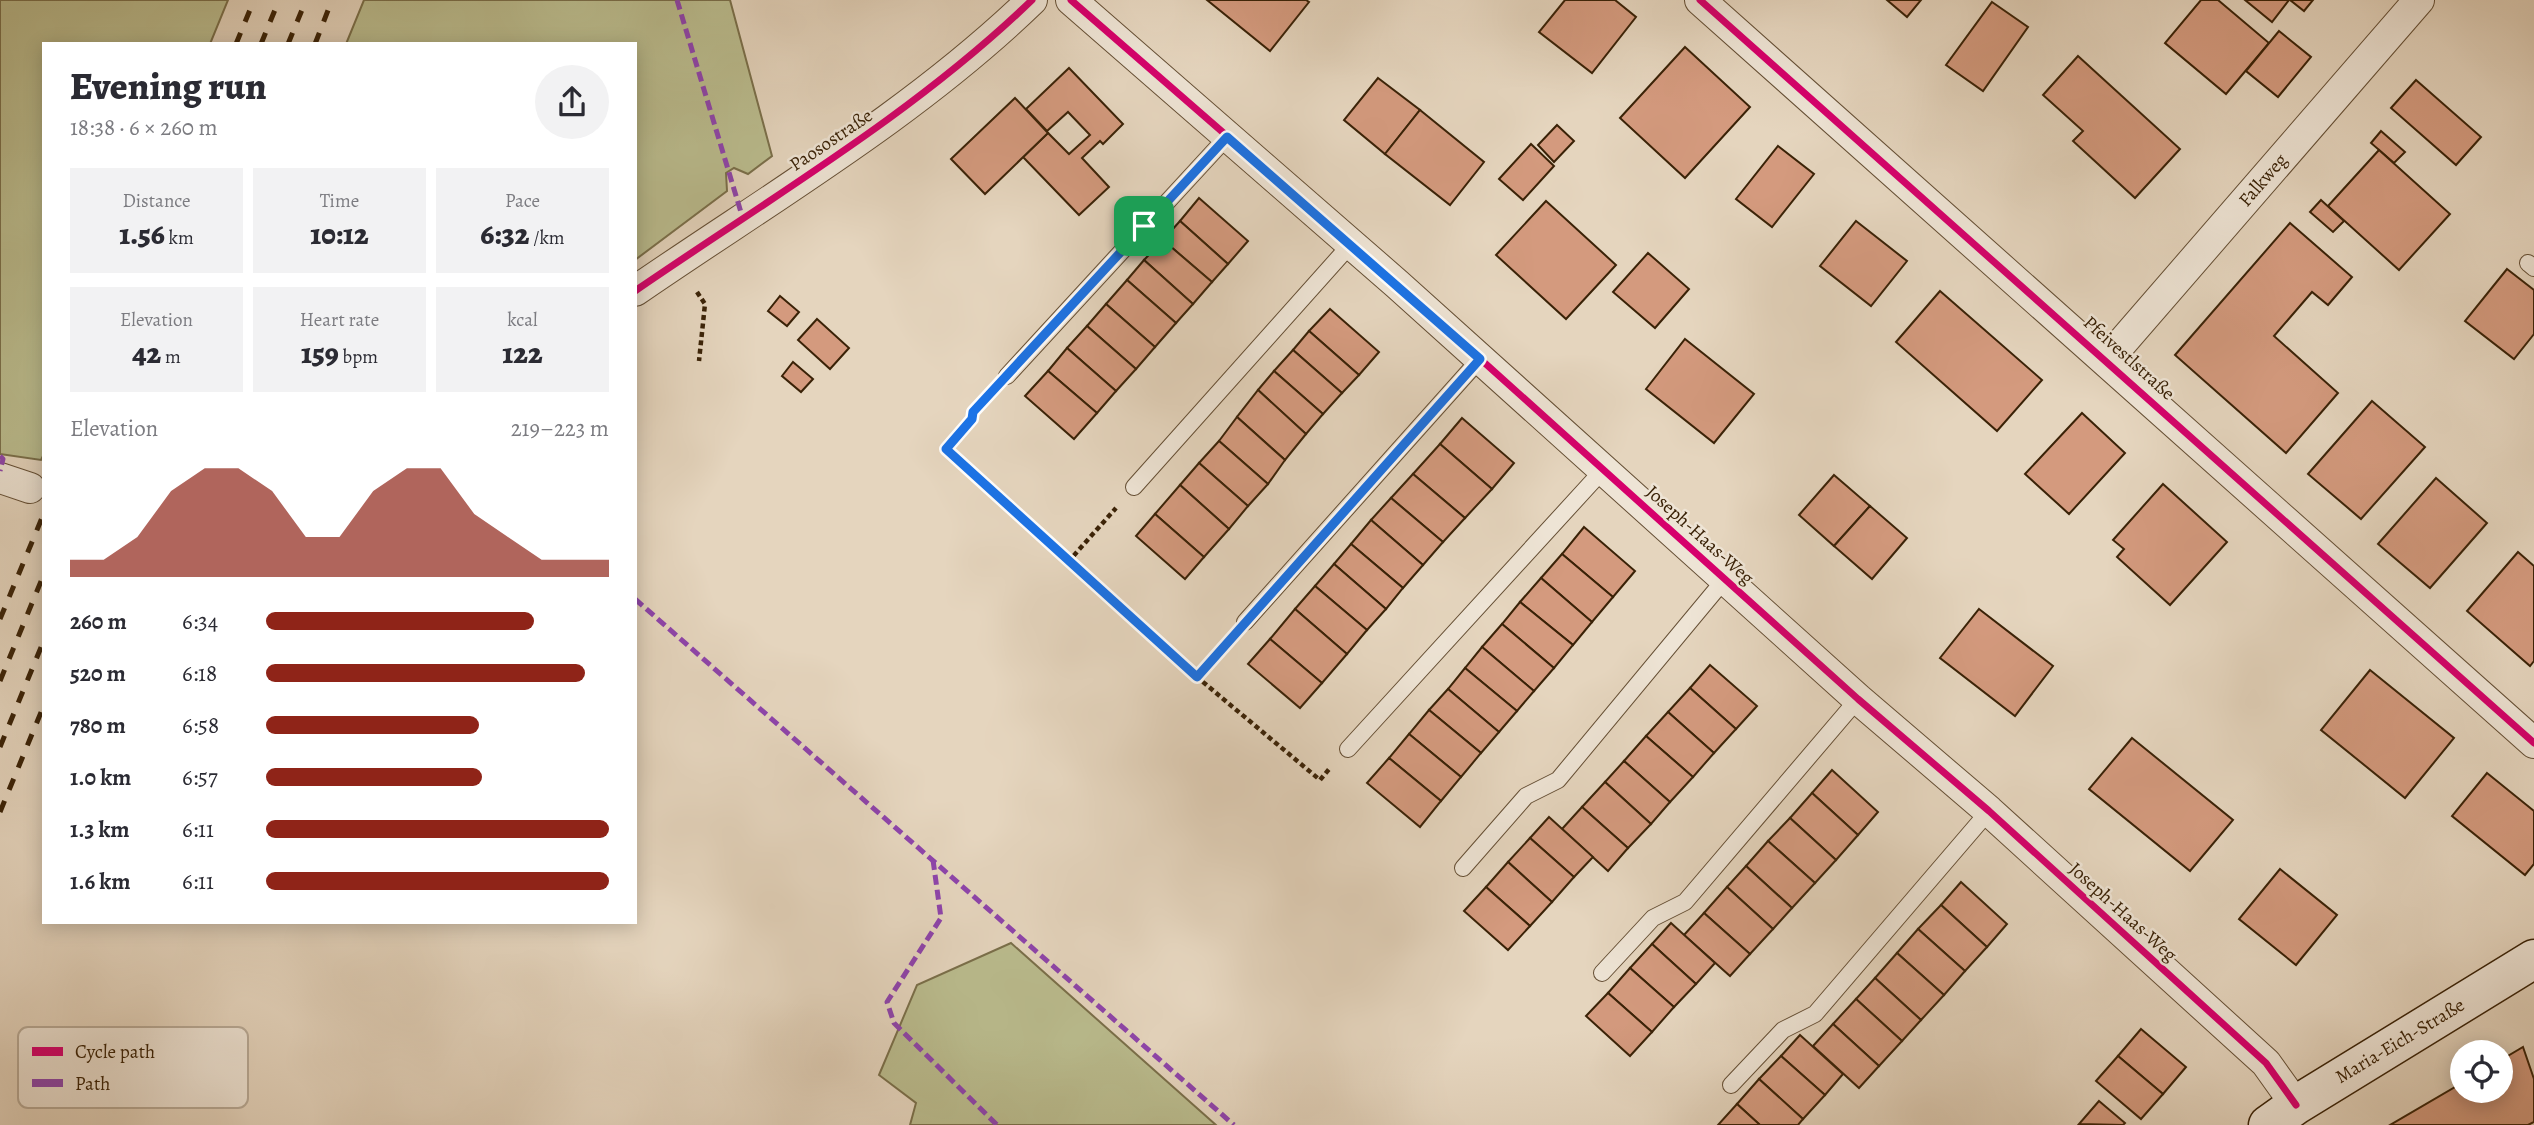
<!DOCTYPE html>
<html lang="en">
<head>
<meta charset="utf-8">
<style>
	body { margin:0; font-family:Alegreya,serif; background:#f2f2f3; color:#2b2b33; height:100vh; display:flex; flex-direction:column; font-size:26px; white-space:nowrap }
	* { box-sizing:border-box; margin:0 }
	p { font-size:23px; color:#7c7c81 }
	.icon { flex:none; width:38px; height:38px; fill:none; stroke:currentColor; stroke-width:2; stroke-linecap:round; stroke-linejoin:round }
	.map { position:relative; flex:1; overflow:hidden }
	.side { position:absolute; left:42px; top:42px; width:595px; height:882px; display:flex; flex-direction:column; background:#fff; border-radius:0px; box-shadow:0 4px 18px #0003 }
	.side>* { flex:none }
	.controls { position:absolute; left:2450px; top:1040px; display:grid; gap:14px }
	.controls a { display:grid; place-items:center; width:63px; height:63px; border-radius:50%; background:#fff; box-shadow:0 4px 18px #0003; font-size:35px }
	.pin { position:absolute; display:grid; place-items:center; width:60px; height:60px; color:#fff; margin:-30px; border-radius:14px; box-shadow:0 4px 10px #0006 }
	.round { display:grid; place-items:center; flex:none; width:74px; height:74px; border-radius:37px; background:#f2f2f3 }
	.head { display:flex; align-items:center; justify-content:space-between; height:119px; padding:0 28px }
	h1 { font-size:38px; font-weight:800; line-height:52px }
	.figures { display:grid; grid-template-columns:repeat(3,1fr); gap:10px; height:119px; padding:7px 28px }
	.figures div { display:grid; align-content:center; border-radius:0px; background:#f2f2f3; text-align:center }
	.figures b { font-size:30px; font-weight:800 }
	.figures small { font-size:19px; font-weight:400 }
	.figures p { font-size:19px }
	.chart { height:196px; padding:14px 28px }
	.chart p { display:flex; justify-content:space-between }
	.chart svg { width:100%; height:126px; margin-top:7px; fill:#8f2418; opacity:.7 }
	ul { padding:0 28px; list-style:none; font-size:23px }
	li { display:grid; grid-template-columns:112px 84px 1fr; align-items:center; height:52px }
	li i { height:18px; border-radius:9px; background:#8f2418 }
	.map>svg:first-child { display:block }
</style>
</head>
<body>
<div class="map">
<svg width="2534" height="1125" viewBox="0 0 2534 1125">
	<rect width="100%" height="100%" fill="#e5d5be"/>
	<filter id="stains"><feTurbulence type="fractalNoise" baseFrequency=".00286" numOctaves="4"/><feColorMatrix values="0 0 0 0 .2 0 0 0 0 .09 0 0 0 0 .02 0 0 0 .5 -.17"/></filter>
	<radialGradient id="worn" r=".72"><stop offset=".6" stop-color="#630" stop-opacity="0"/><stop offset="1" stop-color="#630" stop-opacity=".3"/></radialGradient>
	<g fill="#babc8e" stroke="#7a6f4a" stroke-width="2">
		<polygon points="0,0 228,0 210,44 44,44 44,454 41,460 0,454"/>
		<polygon points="364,0 730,0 772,156 748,174 734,168 726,173 727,191 635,260 635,44 346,44"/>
		<polygon points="1011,943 1216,1125 910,1125 916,1103 879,1075 917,985"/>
	</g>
	<g fill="#d49a7e" stroke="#3a2207" stroke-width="2">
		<polygon points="1207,0 1306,0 1309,2 1270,51"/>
		<polygon points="1565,0 1615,0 1636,17 1592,73 1539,32"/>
		<polygon points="1887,0 1921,0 1907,17"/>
		<polygon points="2201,0 2218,0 2269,43 2226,94 2165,43"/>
		<polygon points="2245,0 2289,0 2272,22"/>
		<polygon points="2290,0 2313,0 2304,11"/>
		<polygon points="1992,2 2028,27 1983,91 1946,65"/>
		<polygon points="2279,31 2311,57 2278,97 2246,71"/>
		<polygon points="1685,47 1750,107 1685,178 1620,118"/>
		<polygon points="2078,56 2180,149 2135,198 2073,141 2083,131 2043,95"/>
		<polygon points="1069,68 1123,124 1103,144 1100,141 1082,158 1109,187 1079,215 1023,157 1048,133 1069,154 1090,135 1068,112 1047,131 1026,109"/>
		<polygon points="1378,78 1420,110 1385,154 1344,120"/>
		<polygon points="2416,80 2481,137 2456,165 2391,108"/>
		<polygon points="1015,98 1048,133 985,194 951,159"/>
		<polygon points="1420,110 1484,162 1450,205 1385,154"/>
		<polygon points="1557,125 1574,141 1554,162 1538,145"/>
		<polygon points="2381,131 2405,152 2394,163 2371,143"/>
		<polygon points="1531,144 1554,166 1523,200 1499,179"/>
		<polygon points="1778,146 1814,174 1772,227 1736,199"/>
		<polygon points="2379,150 2450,214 2399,270 2328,206"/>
		<polygon points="1199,198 1248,241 1228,264 1180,221"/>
		<polygon points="2321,200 2344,221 2333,232 2310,212"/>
		<polygon points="1546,201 1616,265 1566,319 1496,255"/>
		<polygon points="1180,221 1228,264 1212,282 1163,240"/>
		<polygon points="1856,221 1907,261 1871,306 1820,266"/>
		<polygon points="2290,223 2352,277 2328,305 2312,292 2274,336 2338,393 2286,453 2175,355"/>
		<polygon points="1163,240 1212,282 1193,304 1144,260"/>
		<polygon points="1648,253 1689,289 1655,328 1613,292"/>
		<polygon points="1144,260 1193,304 1176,323 1127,280"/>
		<polygon points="2507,269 2534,290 2534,334 2514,359 2465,321"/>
		<polygon points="1127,280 1176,323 1155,347 1106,304"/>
		<polygon points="1940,291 2042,380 1997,431 1896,342"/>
		<polygon points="780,296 799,312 787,326 768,311"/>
		<polygon points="1106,304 1155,347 1136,369 1087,326"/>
		<polygon points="1330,309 1379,352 1359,375 1309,331"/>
		<polygon points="817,319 849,348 830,369 798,340"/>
		<polygon points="1087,326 1136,369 1116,391 1067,348"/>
		<polygon points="1309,331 1359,375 1342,393 1293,350"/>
		<polygon points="1685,339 1754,394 1714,443 1646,389"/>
		<polygon points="1067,348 1116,391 1097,413 1048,371"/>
		<polygon points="1293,350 1342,393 1323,414 1274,371"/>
		<polygon points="793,362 813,379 801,392 782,376"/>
		<polygon points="1048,371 1097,413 1074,439 1025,396"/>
		<polygon points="1274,371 1323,414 1306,434 1258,390"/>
		<polygon points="1258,390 1306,434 1285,460 1237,417"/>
		<polygon points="2372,401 2425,447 2361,519 2308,474"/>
		<polygon points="2082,413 2125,453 2069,514 2025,474"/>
		<polygon points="1237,417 1285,460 1268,484 1219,441"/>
		<polygon points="1462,418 1514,463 1492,489 1440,444"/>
		<polygon points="1219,441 1268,484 1248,506 1199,463"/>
		<polygon points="1440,444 1492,489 1465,518 1413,474"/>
		<polygon points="1199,463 1248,506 1229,529 1180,485"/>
		<polygon points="1413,474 1465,518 1443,542 1391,498"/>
		<polygon points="1834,475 1870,506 1834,546 1799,515"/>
		<polygon points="2436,478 2487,523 2430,588 2378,544"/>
		<polygon points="2163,484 2227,542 2170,605 2117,557 2124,549 2113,540"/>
		<polygon points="1180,485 1229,529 1204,557 1155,514"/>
		<polygon points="1391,498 1443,542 1423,565 1371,520"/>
		<polygon points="1870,506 1907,538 1872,579 1834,546"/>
		<polygon points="1155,514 1204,557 1185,579 1136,536"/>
		<polygon points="1371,520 1423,565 1403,588 1351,544"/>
		<polygon points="1584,527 1635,571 1613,597 1562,554"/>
		<polygon points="1351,544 1403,588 1386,609 1334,564"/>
		<polygon points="2518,552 2534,566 2534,661 2530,666 2467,611"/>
		<polygon points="1562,554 1613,597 1592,622 1541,578"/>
		<polygon points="1334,564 1386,609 1367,630 1315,586"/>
		<polygon points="1541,578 1592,622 1573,645 1520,602"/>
		<polygon points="1315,586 1367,630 1347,654 1295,609"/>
		<polygon points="1520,602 1573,645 1554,668 1502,624"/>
		<polygon points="1295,609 1347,654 1322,683 1270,639"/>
		<polygon points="1979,609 2053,666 2015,716 1940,658"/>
		<polygon points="1502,624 1554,668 1534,691 1482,647"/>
		<polygon points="1270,639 1322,683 1300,708 1248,664"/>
		<polygon points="1482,647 1534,691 1517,711 1465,668"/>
		<polygon points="1710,665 1757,706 1736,729 1690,688"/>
		<polygon points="1465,668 1517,711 1499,732 1448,689"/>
		<polygon points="2370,670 2454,738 2405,798 2321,730"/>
		<polygon points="1690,688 1736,729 1714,753 1668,712"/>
		<polygon points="1448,689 1499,732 1481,753 1429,710"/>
		<polygon points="1429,710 1481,753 1461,777 1409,734"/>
		<polygon points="1668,712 1714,753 1693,777 1646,736"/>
		<polygon points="1409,734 1461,777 1441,801 1389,758"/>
		<polygon points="1646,736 1693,777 1670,802 1624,761"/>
		<polygon points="2132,738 2233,820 2190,871 2089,789"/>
		<polygon points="1389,758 1441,801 1420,827 1367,783"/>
		<polygon points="1624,761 1670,802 1651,824 1605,782"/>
		<polygon points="1832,770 1878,812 1858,835 1812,793"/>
		<polygon points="2487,773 2534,811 2534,864 2525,875 2452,816"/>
		<polygon points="1605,782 1651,824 1628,848 1582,807"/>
		<polygon points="1812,793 1858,835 1836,860 1790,818"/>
		<polygon points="1582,807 1628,848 1608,871 1562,829"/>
		<polygon points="1549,817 1593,857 1574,877 1530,838"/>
		<polygon points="1790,818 1836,860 1815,883 1768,841"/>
		<polygon points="1530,838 1574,877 1552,902 1508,862"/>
		<polygon points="1768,841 1815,883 1792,908 1746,866"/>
		<polygon points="1508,862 1552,902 1530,926 1486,887"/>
		<polygon points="1746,866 1792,908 1773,929 1727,887"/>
		<polygon points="2280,869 2337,915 2296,965 2239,919"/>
		<polygon points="1961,882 2007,924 1987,947 1941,905"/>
		<polygon points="1486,887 1530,926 1508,950 1464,911"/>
		<polygon points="1727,887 1773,929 1750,954 1704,913"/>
		<polygon points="1941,905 1987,947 1965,971 1918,929"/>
		<polygon points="1704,913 1750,954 1730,976 1684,935"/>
		<polygon points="1671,923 1715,963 1696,984 1652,944"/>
		<polygon points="1918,929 1965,971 1944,995 1897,953"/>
		<polygon points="1652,944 1696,984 1674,1007 1630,968"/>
		<polygon points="1897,953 1944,995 1921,1020 1875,978"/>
		<polygon points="1630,968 1674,1007 1652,1032 1608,993"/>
		<polygon points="1875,978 1921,1020 1902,1041 1856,999"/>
		<polygon points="1608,993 1652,1032 1630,1056 1586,1016"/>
		<polygon points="1856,999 1902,1041 1879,1066 1833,1024"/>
		<polygon points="1833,1024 1879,1066 1859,1088 1813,1046"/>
		<polygon points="2141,1029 2186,1067 2163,1094 2118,1056"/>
		<polygon points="1800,1035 1843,1074 1825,1095 1781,1056"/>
		<polygon points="2523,1047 2534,1079 2534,1122 2528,1125 2390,1125 2462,1083 2462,1090 2501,1090 2501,1060"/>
		<polygon points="1781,1056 1825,1095 1803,1119 1759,1079"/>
		<polygon points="2118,1056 2163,1094 2141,1119 2096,1081"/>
		<polygon points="1759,1079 1803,1119 1798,1125 1760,1125 1737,1104"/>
		<polygon points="2099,1101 2125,1123 2123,1125 2079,1124"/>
		<polygon points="1737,1104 1760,1125 1718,1125"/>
	</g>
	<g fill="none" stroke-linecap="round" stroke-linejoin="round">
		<g stroke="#654f35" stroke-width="18">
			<g id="lane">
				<polyline points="2528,263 2534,268"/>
				<polyline points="1007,376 1227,137"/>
				<polyline points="1134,487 1351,244"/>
				<polyline points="1245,622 1480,359"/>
				<polyline points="1348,749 1603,470"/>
				<polyline points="1463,868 1526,796 1558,780 1725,579"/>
				<polyline points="1602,973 1653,918 1685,902 1858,699"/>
				<polyline points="1731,1085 1783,1030 1815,1014 1989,811"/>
			</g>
		</g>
		<g stroke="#654f35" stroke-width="32">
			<g id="street">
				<polyline points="1071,0 1397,284 1858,699 1989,811 2266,1063 2296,1105"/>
				<polyline points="1700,0 2534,743"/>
				<path d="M635 291C770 198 914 114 1032 0"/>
				<polyline points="2107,360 2419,0"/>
				<polyline points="0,478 30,488"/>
			</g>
		</g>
		<g stroke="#3a2207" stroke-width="41">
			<polyline id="secondary" points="2268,1125 2296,1105 2534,959"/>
		</g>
		<g stroke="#3a2207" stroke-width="4.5" stroke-dasharray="5 3.5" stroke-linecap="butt">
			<polyline points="697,292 705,304 699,361"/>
			<polyline points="989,394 946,449 1197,677 1320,780 1330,768"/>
			<polyline points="1068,562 1116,508"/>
			<polyline points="1197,677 1229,641"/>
		</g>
		<use href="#lane" stroke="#eee4d5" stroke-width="16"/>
		<use href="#street" stroke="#eee4d5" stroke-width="30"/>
		<use href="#secondary" stroke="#eee4d5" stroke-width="38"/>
		<g stroke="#3a2207" stroke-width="5" stroke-dasharray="12 12" stroke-linecap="butt">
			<polyline points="236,44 254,0"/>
			<polyline points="261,44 279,0"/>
			<polyline points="288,44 306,0"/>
			<polyline points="315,44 332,0"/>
			<polyline points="0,619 44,513"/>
			<polyline points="0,681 44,574"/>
			<polyline points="0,747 44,640"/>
			<polyline points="0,812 44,705"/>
		</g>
		<g stroke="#8e44ad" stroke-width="5" stroke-dasharray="10 5" stroke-linecap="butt">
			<polyline points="677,0 743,219"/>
			<polyline points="0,456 3,459 0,471"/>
			<polyline points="635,599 1234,1125"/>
			<polyline points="933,860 941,918 887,1002 894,1023 997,1125"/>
		</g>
		<g stroke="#eee4d5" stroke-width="11">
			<g id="cycleway">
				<polyline points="1071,0 1397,284 1858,699 1989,811 2266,1063 2296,1105"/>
				<polyline points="1700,0 2534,743"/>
				<path d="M635 291C770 198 914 114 1032 0"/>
			</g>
		</g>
		<use href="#cycleway" stroke="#d6006c" stroke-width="7"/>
	</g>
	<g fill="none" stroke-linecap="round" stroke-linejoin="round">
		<g stroke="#fff" stroke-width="14">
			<polygon id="route" points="1227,137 1480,359 1197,677 946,449 972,419 973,412"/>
		</g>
		<use href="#route" stroke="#1a73e8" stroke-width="9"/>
	</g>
	<g text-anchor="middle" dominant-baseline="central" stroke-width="5" stroke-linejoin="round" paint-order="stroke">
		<g font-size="19" fill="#3a2207" stroke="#eee4d5">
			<text transform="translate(831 140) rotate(-34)">Paosostraße</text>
			<text transform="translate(2263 180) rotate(-49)">Falkweg</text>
			<text transform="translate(2129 358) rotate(42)">Pfeivestlstraße</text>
			<text transform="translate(1700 535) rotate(42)">Joseph-Haas-Weg</text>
			<text transform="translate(2123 912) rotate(42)">Joseph-Haas-Weg</text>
			<text transform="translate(2400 1041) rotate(-31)">Maria-Eich-Straße</text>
		</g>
	</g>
	<rect x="18" y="1027" width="230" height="81" rx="10" fill="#eee4d5" stroke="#b8aa97" stroke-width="2"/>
	<rect x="32" y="1047" width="31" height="9" fill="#d6006c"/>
	<rect x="32" y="1079" width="31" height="8" fill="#8e44ad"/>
	<g font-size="19" fill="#3a2207">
		<text x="75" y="1058">Cycle path</text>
		<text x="75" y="1090">Path</text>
	</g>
	<rect width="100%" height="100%" filter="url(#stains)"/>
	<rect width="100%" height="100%" fill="url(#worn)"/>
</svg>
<div class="controls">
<a><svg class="icon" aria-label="locate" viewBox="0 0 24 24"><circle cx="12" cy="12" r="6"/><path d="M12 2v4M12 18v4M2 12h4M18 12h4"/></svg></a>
</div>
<div class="pin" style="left:1144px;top:226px;background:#1e9e55"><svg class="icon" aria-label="arrive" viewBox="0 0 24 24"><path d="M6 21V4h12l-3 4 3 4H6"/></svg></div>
<section class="side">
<div class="head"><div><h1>Evening run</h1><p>18:38 · 6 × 260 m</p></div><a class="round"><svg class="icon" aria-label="share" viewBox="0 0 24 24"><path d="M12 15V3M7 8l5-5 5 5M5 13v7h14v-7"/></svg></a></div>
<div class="figures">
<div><p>Distance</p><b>1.56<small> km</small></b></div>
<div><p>Time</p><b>10:12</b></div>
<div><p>Pace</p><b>6:32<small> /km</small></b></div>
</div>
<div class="figures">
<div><p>Elevation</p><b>42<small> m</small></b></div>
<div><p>Heart rate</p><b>159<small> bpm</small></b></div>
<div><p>kcal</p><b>122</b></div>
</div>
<div class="chart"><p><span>Elevation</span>219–223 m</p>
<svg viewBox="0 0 160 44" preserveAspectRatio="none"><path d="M0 44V38L10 38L20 30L30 14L40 6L50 6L60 14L70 30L80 30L90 14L100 6L110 6L120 22L130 30L140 38L150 38L160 38V44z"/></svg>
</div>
<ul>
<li><b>260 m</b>6:34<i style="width:78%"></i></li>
<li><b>520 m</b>6:18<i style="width:93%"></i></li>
<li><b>780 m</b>6:58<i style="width:62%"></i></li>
<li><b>1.0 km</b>6:57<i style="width:63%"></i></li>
<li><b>1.3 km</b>6:11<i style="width:100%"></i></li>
<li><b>1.6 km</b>6:11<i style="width:100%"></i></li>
</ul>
</section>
</div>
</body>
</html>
